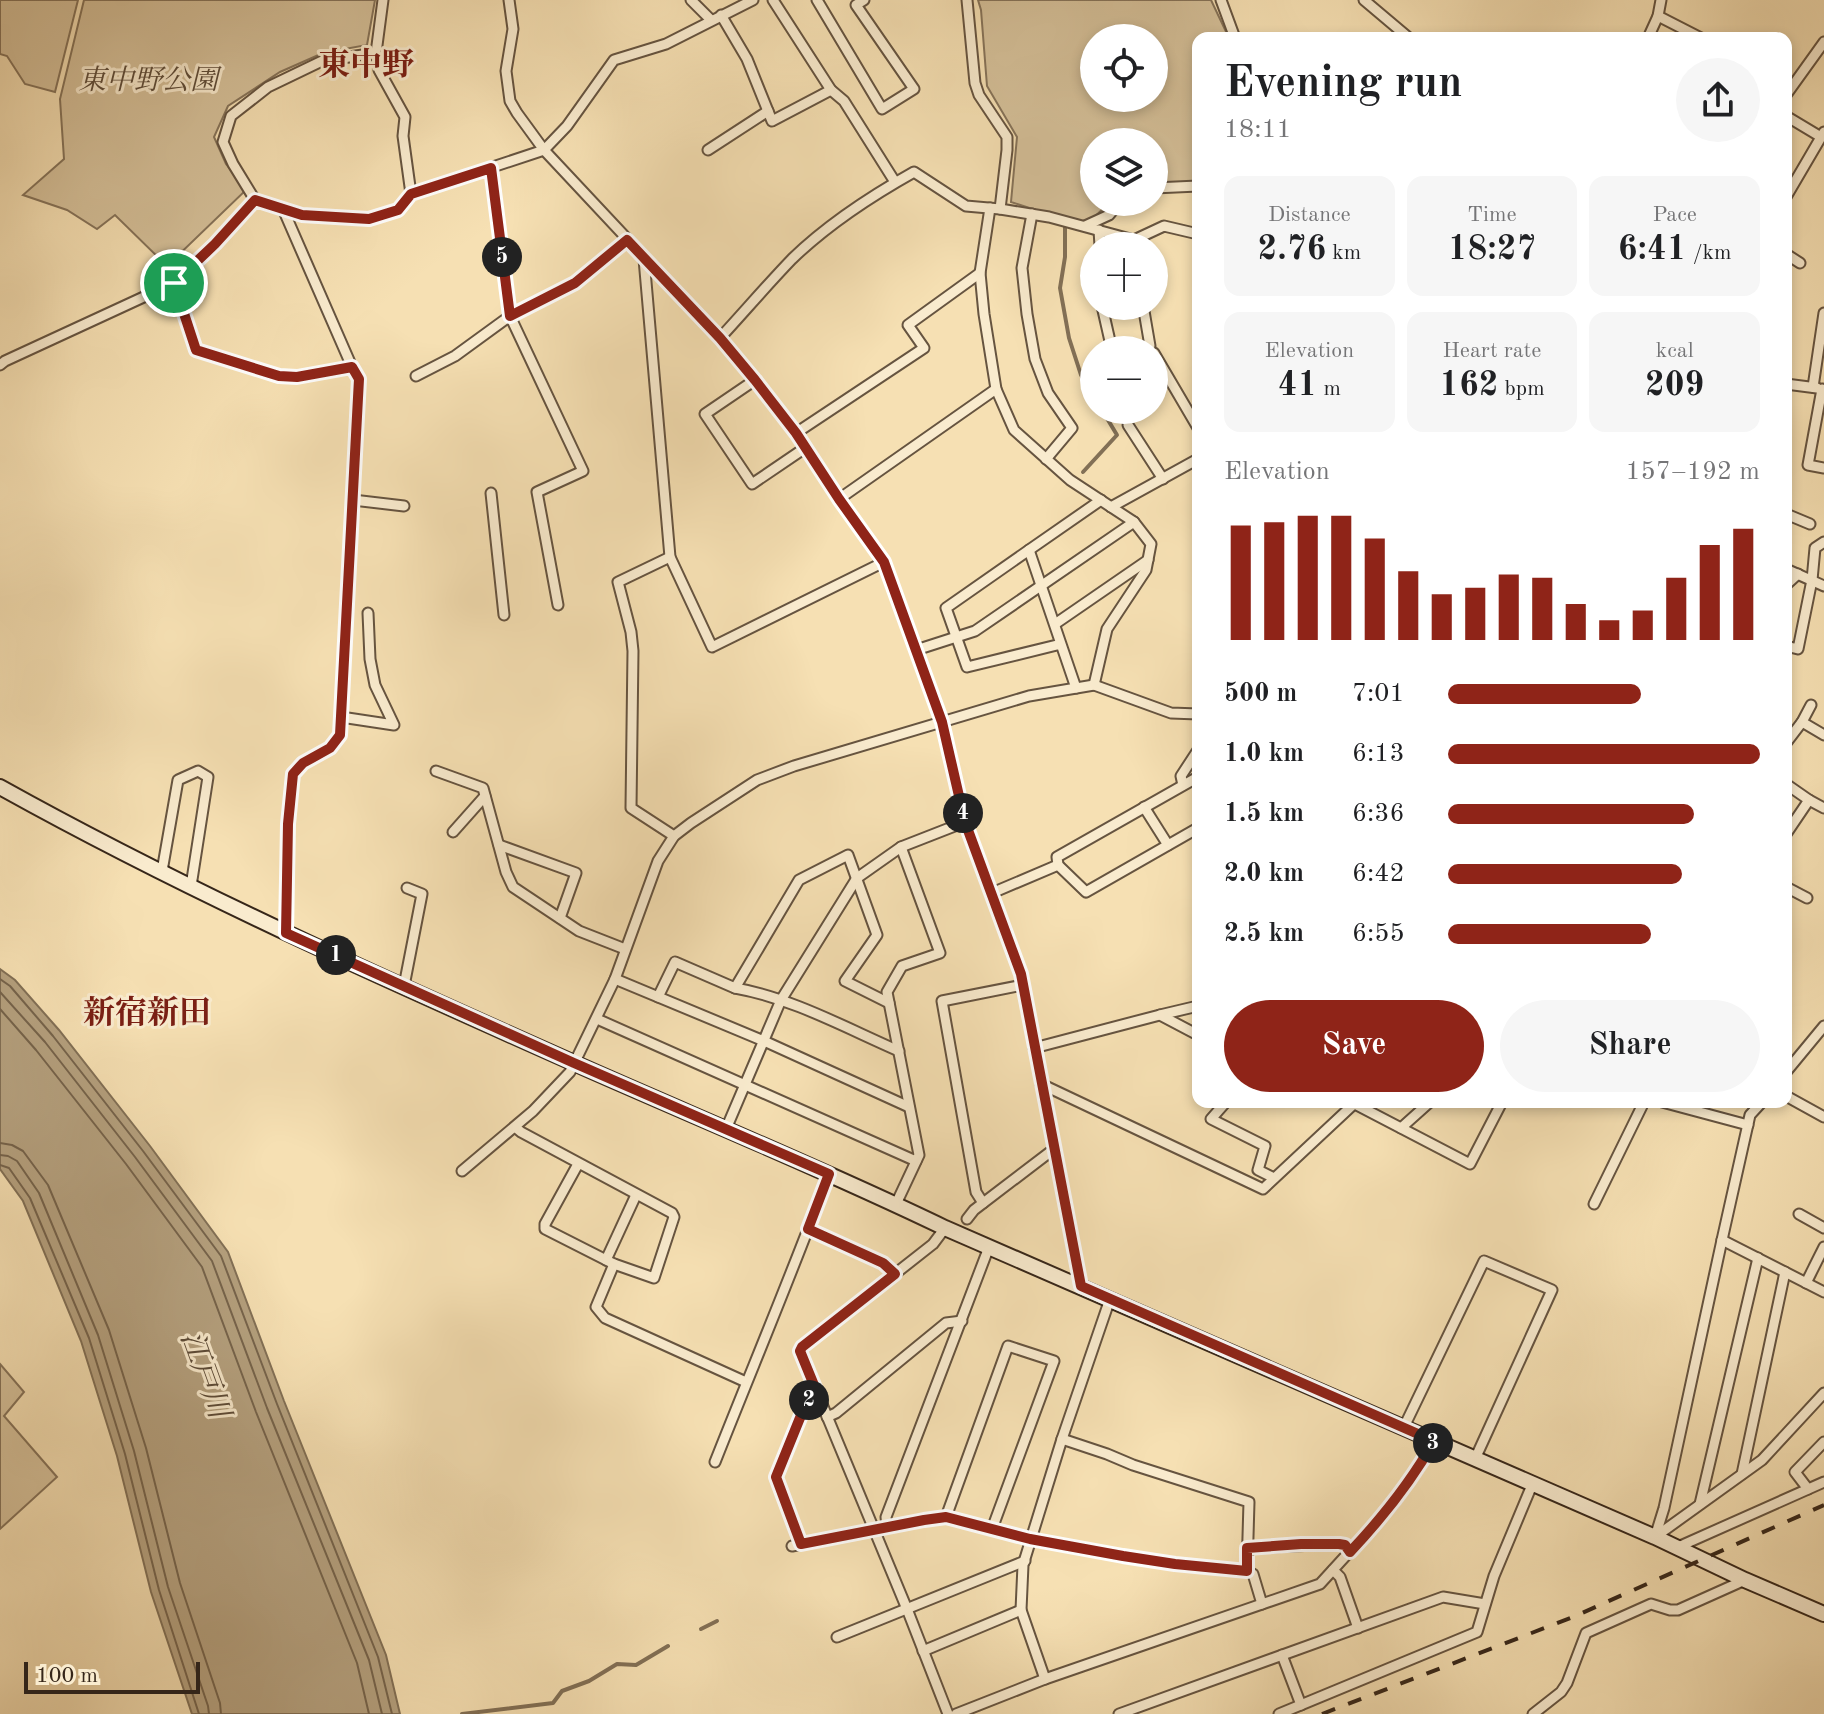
<!DOCTYPE html>
<html lang="en">
<head>
<meta charset="utf-8">
<style>
	body { margin:0; font-family:"Old Standard TT","Noto Serif JP",serif; background:#f6f6f6; color:#202124; height:100vh; display:flex; flex-direction:column; font-size:30px; white-space:nowrap }
	* { box-sizing:border-box; margin:0 }
	p { font-size:26px; color:#757577 }
	.icon { flex:none; width:44px; height:44px; fill:none; stroke:currentColor; stroke-width:2; stroke-linecap:round; stroke-linejoin:round }
	.map { position:relative; flex:1; overflow:hidden }
	.side { position:absolute; left:1192px; top:32px; width:600px; height:1076px; display:flex; flex-direction:column; background:#fff; border-radius:16px; box-shadow:0 4px 12px #0003 }
	.side>* { flex:none }
	.buttons { position:absolute; left:1080px; top:24px; display:grid; gap:16px }
	.buttons a { display:grid; place-items:center; width:88px; height:88px; border-radius:50%; background:#fff; box-shadow:0 4px 12px #0003; font-size:40px }
	.scale { position:absolute; left:24px; bottom:20px; width:176px; box-sizing:border-box; padding-left:8px; border:4px solid #362619; border-top:0; font-size:22px; line-height:28px; white-space:nowrap; color:#362619; -webkit-text-stroke:6px #f9ebce; paint-order:stroke }
	.pin { position:absolute; display:grid; place-items:center; width:68px; height:68px; color:#fff; margin:-34px; border:4px solid #fff; border-radius:50%; box-shadow:0 2px 8px #0007 }
	.km { position:absolute; width:40px; height:40px; margin:-20px; border-radius:50%; background:#222; color:#fff; font-size:22px; line-height:40px; text-align:center }
	.round { display:grid; place-items:center; flex:none; width:84px; height:84px; border-radius:42px; background:#f6f6f6 }
	.headline { display:flex; align-items:center; justify-content:space-between; height:136px; padding:0 32px }
	h1 { font-size:44px; font-weight:700; line-height:60px }
	.metrics { display:grid; grid-template-columns:repeat(3,1fr); gap:12px; height:136px; padding:8px 32px }
	.metrics div { display:grid; align-content:center; border-radius:16px; background:#f6f6f6; text-align:center }
	.metrics b { font-size:34px; font-weight:700 }
	.metrics small { font-size:22px; font-weight:400 }
	.metrics p { font-size:22px }
	.chart { height:224px; padding:16px 32px }
	.chart p { display:flex; justify-content:space-between }
	.chart svg { width:100%; height:144px; margin-top:8px; stroke:#8f2418; stroke-width:6 }
	.primary-button { display:flex; gap:16px; margin-top:auto; padding:16px 32px }
	.primary-button a { flex:1; height:92px; border-radius:48px; background:#8f2418; color:#fff; font-size:32px; font-weight:700; line-height:92px; text-align:center }
	.primary-button a+a { background:#f6f6f6; color:#202124 }
	ul { padding:0 32px; list-style:none; font-size:26px }
	li { display:grid; grid-template-columns:128px 96px 1fr; align-items:center; height:60px }
	li i { height:20px; border-radius:10px; background:#8f2418 }
	.map>svg:first-child { display:block }
</style>
</head>
<body>
<div class="map">
<svg width="1824" height="1714" viewBox="0 0 1824 1714">
	<rect width="100%" height="100%" fill="#f6e0b3"/>
	<filter id="stains"><feTurbulence type="fractalNoise" baseFrequency=".0025" numOctaves="4"/><feColorMatrix values="0 0 0 0 .2 0 0 0 0 .09 0 0 0 0 .02 0 0 0 .5 -.17"/></filter>
	<radialGradient id="worn" r=".72"><stop offset=".6" stop-color="#630" stop-opacity="0"/><stop offset="1" stop-color="#630" stop-opacity=".3"/></radialGradient>
	<g fill="#d5c099" stroke="#867359" stroke-width="2" fill-rule="evenodd">
		<polygon points="0,0 78,0 55,92 25,84 7,56 0,54"/>
		<polygon points="84,0 375,0 367,45 323,53 280,72 228,106 214,137 226,164 247,189 167,266 115,215 97,229 67,210 23,195 64,159 60,99"/>
		<path d="M978 0H1211L1229 38H1198V185L1154 186V142H1094V202H1110L1085 226 1011 202 1017 137 987 86 981 10ZM1094 38H1154V98H1094Z"/>
		<polygon points="0,1364 24,1392 4,1416 57,1477 0,1529"/>
	</g>
	<polygon fill="#b5a17f" stroke="#827056" stroke-width="2" points="0,969 15,980 59,1030 150,1146 228,1252 284,1401 386,1655 400,1714 192,1714 151,1592 117,1456 81,1341 23,1201 0,1169"/>
	<g fill="none" stroke-linecap="round" stroke-linejoin="round">
		<g stroke="#76644c" stroke-width="2">
			<polyline points="0,979 10,986 53,1036 143,1151 221,1256 277,1404 378,1657 392,1714"/>
			<polyline points="0,992 45,1042 135,1157 212,1261 267,1408 369,1660 382,1714"/>
			<polyline points="0,1009 36,1050 126,1164 202,1267 256,1412 357,1663 369,1714"/>
			<polyline points="0,1143 12,1145 23,1151 48,1185 109,1330 146,1448 180,1583 220,1703 221,1714"/>
			<polyline points="0,1155 8,1156 17,1161 39,1193 98,1335 134,1451 168,1587 208,1706 209,1714"/>
			<polyline points="0,1165 9,1168 30,1198 89,1338 125,1454 159,1590 199,1714"/>
		</g>
		<g stroke="#827056" stroke-width="4">
			<polyline points="1065,227 1065,257 1060,288 1069,338 1081,375 1094,396"/>
			<polyline points="1083,472 1117,435 1102,410"/>
			<polyline points="701,1629 717,1621"/>
			<polyline points="462,1714 553,1703 562,1691 589,1681 617,1664 636,1665 668,1646"/>
		</g>
		<g stroke="#665440" stroke-width="13">
			<g id="street">
				<polyline points="383,0 376,53 379,70 405,117 403,136 411,194"/>
				<polyline points="509,0 513,29 506,71 510,101 517,113 544,150 720,338 755,380 796,433 839,499 884,562 942,722 965,822 1021,974 1081,1286"/>
				<polyline points="691,0 711,20"/>
				<polyline points="773,0 831,90 844,101 895,182"/>
				<polyline points="817,0 882,109 914,89 856,5 864,0"/>
				<polyline points="967,0 975,83 979,95 1007,137 1007,150 1000,209"/>
				<polyline points="1221,0 1235,38"/>
				<polyline points="1364,0 1409,38"/>
				<polyline points="721,15 747,59 772,121 831,90"/>
				<polyline points="1658,16 1701,38"/>
				<polyline points="1648,38 1658,16 1661,0"/>
				<polyline points="1786,95 1824,42"/>
				<polyline points="1786,116 1821,137"/>
				<polyline points="708,150 768,111"/>
				<polyline points="491,168 510,316 583,471 537,492 558,605"/>
				<polyline points="1154,188 1198,186"/>
				<polyline points="1786,197 1824,132"/>
				<polyline points="255,200 233,164 223,142 231,116 268,87 322,61 376,53"/>
				<polyline points="990,208 980,273 984,314 996,389 1014,430 1070,480 1134,522 1151,544 1146,570 1107,629 1094,685"/>
				<polyline points="283,209 352,367"/>
				<polyline points="1032,214 1022,268 1027,314 1035,359 1048,393 1072,428 1046,459"/>
				<polyline points="1085,226 1109,215 1120,202"/>
				<polyline points="1099,230 1100,246"/>
				<polyline points="1786,254 1800,263"/>
				<polyline points="644,259 670,557 712,647 884,562"/>
				<polyline points="174,283 196,350 279,376 297,377 352,367 359,379 340,735 330,748 303,763 293,774 288,824 286,933"/>
				<polyline points="1102,306 1112,350"/>
				<path d="M720 338C744 312 767 285 792 259 826 226 873 195 914 172L966 206 1000 209 1049 217 1134 240 1164 226 1198 234"/>
				<polyline points="1144,350 1150,346 1144,311"/>
				<polyline points="1154,353 1198,428"/>
				<polyline points="0,365 5,361 174,283 215,244 255,200 302,215 369,219 398,210 411,194 544,150 567,126 614,60 666,44 753,0"/>
				<polyline points="416,376 455,356 510,316 575,283 627,240"/>
				<polyline points="755,380 705,414 752,484 805,448"/>
				<polyline points="1786,384 1817,388"/>
				<polyline points="1813,387 1824,313"/>
				<polyline points="1822,389 1808,465 1824,468"/>
				<polyline points="1128,425 1163,479"/>
				<polyline points="796,433 924,348 908,325 980,273"/>
				<polyline points="491,493 504,615"/>
				<polyline points="839,499 996,389"/>
				<polyline points="353,500 404,506"/>
				<polyline points="1111,507 1198,459"/>
				<polyline points="1786,514 1810,524"/>
				<polyline points="1029,550 1101,500"/>
				<polyline points="670,557 618,582 631,632 633,651 631,808 674,836"/>
				<polyline points="1786,569 1824,586"/>
				<polyline points="1786,585 1798,574"/>
				<polyline points="1055,624 1148,560"/>
				<polyline points="1061,644 967,667 946,608 1029,550 1076,688"/>
				<polyline points="1786,646 1798,649 1812,580 1815,548 1824,542"/>
				<polyline points="916,650 975,631 1134,522"/>
				<polyline points="341,717 394,725 375,685 370,659 368,613"/>
				<polyline points="1802,722 1824,735"/>
				<polyline points="1786,743 1802,722 1811,705"/>
				<polyline points="436,771 483,788 506,872 513,887 579,931 625,949"/>
				<polyline points="1786,784 1809,800 1786,834"/>
				<polyline points="1183,785 1181,776 1198,750"/>
				<polyline points="1809,800 1824,808"/>
				<polyline points="1144,807 1168,845"/>
				<polyline points="453,832 485,796"/>
				<polyline points="499,845 576,873 560,918"/>
				<polyline points="1058,865 1086,892 1198,828"/>
				<polyline points="162,871 178,780 198,771 208,777 191,886"/>
				<polyline points="1786,887 1807,898"/>
				<polyline points="992,893 1058,865 1057,857 1198,777"/>
				<polyline points="615,979 764,1041 909,1107"/>
				<polyline points="404,986 422,894 407,888"/>
				<path d="M735 988C792 998 846 1028 899 1051"/>
				<polyline points="658,997 675,962 735,988 799,880 848,855 877,935 845,981 889,1003"/>
				<polyline points="1160,1015 1198,1006"/>
				<polyline points="597,1019 916,1161"/>
				<polyline points="1034,1048 1160,1015 1198,1035"/>
				<polyline points="1786,1072 1824,1026"/>
				<polyline points="1041,1084 1263,1189 1356,1102"/>
				<polyline points="1786,1096 1824,1117"/>
				<polyline points="1226,1102 1211,1119 1265,1146 1258,1170 1274,1178"/>
				<polyline points="1351,1102 1470,1164 1502,1102"/>
				<polyline points="1662,1102 1748,1125"/>
				<polyline points="515,1127 521,1132 672,1213 674,1217 654,1278 614,1264 545,1229 545,1224 578,1164"/>
				<polyline points="1401,1128 1430,1102"/>
				<polyline points="726,1129 781,1000 857,878 901,847 965,822"/>
				<polyline points="462,1171 533,1111 570,1072 615,979 658,861 674,836 691,823 757,780 794,766 1029,696 1094,685 1171,713 1198,714"/>
				<polyline points="983,1203 976,1192 942,1001 1023,985"/>
				<polyline points="896,1204 919,1155 887,992 902,966 940,953 901,847"/>
				<polyline points="1594,1204 1644,1102"/>
				<polyline points="1799,1214 1824,1228"/>
				<polyline points="967,1219 974,1210 1054,1149"/>
				<polyline points="945,1228 933,1244 802,1347 800,1351 907,1609 948,1714"/>
				<polyline points="808,1229 883,1263 895,1274"/>
				<polyline points="1722,1240 1824,1292"/>
				<polyline points="606,1260 636,1195"/>
				<polyline points="614,1264 596,1307 605,1318 746,1382"/>
				<polyline points="1806,1283 1824,1247"/>
				<polyline points="827,1417 836,1413 946,1323 962,1321"/>
				<polyline points="1404,1427 1484,1261 1552,1290 1475,1459"/>
				<polyline points="1062,1439 1107,1454 1133,1465 1249,1502 1247,1571"/>
				<path d="M715 1462C753 1366 793 1271 829 1174"/>
				<polyline points="1742,1474 1785,1272"/>
				<polyline points="1808,1489 1795,1472 1824,1442"/>
				<polyline points="1700,1504 1758,1258"/>
				<polyline points="946,1517 1008,1346 1054,1361 992,1529"/>
				<polyline points="887,1527 886,1517 989,1247"/>
				<polyline points="1655,1537 1664,1508 1722,1240 1750,1115 1762,1102"/>
				<polyline points="1655,1537 1762,1460 1824,1393"/>
				<polyline points="801,1544 776,1477 806,1403 818,1395"/>
				<polyline points="792,1546 924,1520 946,1517 1030,1539 1123,1556 1175,1564 1247,1571 1253,1574 1262,1604"/>
				<polyline points="1678,1547 1824,1482"/>
				<polyline points="1247,1548 1339,1544 1345,1545 1350,1552"/>
				<polyline points="1333,1570 1340,1577 1358,1628"/>
				<polyline points="837,1637 1025,1561"/>
				<polyline points="923,1651 1021,1610"/>
				<polyline points="1282,1655 1301,1705"/>
				<polyline points="1045,1679 1021,1610 1023,1565 1062,1439 1110,1299"/>
				<polyline points="956,1714 1045,1679 1320,1584 1393,1504 1420,1466 1434,1441"/>
				<polyline points="1119,1714 1443,1597 1485,1604"/>
				<polyline points="1279,1714 1477,1632 1494,1576 1532,1485"/>
				<polyline points="1533,1714 1561,1692 1567,1683 1586,1633 1651,1604 1670,1610 1678,1610 1745,1580"/>
			</g>
		</g>
		<g stroke="#362619" stroke-width="18">
			<path id="secondary" d="M0 787C185 890 380 977 574 1063 698 1118 823 1169 945 1228L1655 1537 1745 1580 1824 1614"/>
		</g>
		<use href="#street" stroke="#f9ebce" stroke-width="9"/>
		<use href="#secondary" stroke="#f9ebce" stroke-width="14"/>
		<polyline stroke="#362619" stroke-width="4" stroke-dasharray="14 14" stroke-linecap="butt" points="1322,1714 1573,1617 1824,1505"/>
	</g>
	<g fill="none" stroke-linecap="round" stroke-linejoin="round">
		<g stroke="#fff" stroke-width="16">
			<path id="route" d="M491 168 510 316 575 283 627 240 720 338 755 380 796 433 839 499 884 562 942 722 965 822 1021 974 1081 1286 1434 1441C1411 1482 1382 1518 1350 1552L1345 1545 1339 1544H1301L1247 1548V1571L1175 1564 1123 1556 1030 1539 946 1517 924 1520 801 1544 776 1477 806 1403 818 1395 800 1351 802 1347 895 1274 883 1263 808 1229 829 1174 574 1063 286 933 288 824 293 774 303 763 330 748 340 735 359 379 352 367 297 377 279 376 196 350 174 283 215 244 255 200 302 215 369 219 398 210 411 194Z"/>
		</g>
		<use href="#route" stroke="#8f2418" stroke-width="10"/>
	</g>
	<g text-anchor="middle" dominant-baseline="central" stroke-width="6" stroke-linejoin="round" paint-order="stroke">
		<g font-size="28" font-style="italic" fill="#5e4c39" stroke="#f9ebce">
			<text x="148" y="82">東中野公園</text>
		</g>
		<g font-size="30" font-style="italic" fill="#5c4b38" stroke="#f9ebce">
			<text transform="translate(204 1375) rotate(70)">江戸川</text>
		</g>
		<g font-size="32" font-weight="bold" fill="#7a1f14" stroke="#f9ebce">
			<text x="366" y="67">東中野</text>
			<text x="147" y="1015">新宿新田</text>
		</g>
	</g>
	<rect width="100%" height="100%" filter="url(#stains)"/>
	<rect width="100%" height="100%" fill="url(#worn)"/>
</svg>
<div class="buttons">
<a><svg class="icon" aria-label="locate" viewBox="0 0 24 24"><circle cx="12" cy="12" r="6"/><path d="M12 2v4M12 18v4M2 12h4M18 12h4"/></svg></a>
<a><svg class="icon" aria-label="layers" viewBox="0 0 24 24"><path d="M12 4l9 5-9 5-9-5zM3 14l9 5 9-5"/></svg></a>
<a>+</a>
<a>−</a>
</div>
<div class="scale">100 m</div>
<div class="pin" style="left:174px;top:283px;background:#1e9e55"><svg class="icon" aria-label="arrive" viewBox="0 0 24 24"><path d="M6 21V4h12l-3 4 3 4H6"/></svg></div>
<b class="km" style="left:336px;top:955px">1</b>
<b class="km" style="left:809px;top:1400px">2</b>
<b class="km" style="left:1433px;top:1443px">3</b>
<b class="km" style="left:963px;top:813px">4</b>
<b class="km" style="left:502px;top:257px">5</b>
<section class="side">
<div class="headline"><div><h1>Evening run</h1><p>18:11</p></div><a class="round"><svg class="icon" aria-label="share" viewBox="0 0 24 24"><path d="M12 15V3M7 8l5-5 5 5M5 13v7h14v-7"/></svg></a></div>
<div class="metrics">
<div><p>Distance</p><b>2.76<small> km</small></b></div>
<div><p>Time</p><b>18:27</b></div>
<div><p>Pace</p><b>6:41<small> /km</small></b></div>
</div>
<div class="metrics">
<div><p>Elevation</p><b>41<small> m</small></b></div>
<div><p>Heart rate</p><b>162<small> bpm</small></b></div>
<div><p>kcal</p><b>209</b></div>
</div>
<div class="chart"><p><span>Elevation</span>157–192 m</p>
<svg viewBox="0 0 160 44" preserveAspectRatio="none"><path d="M5 44V9M15 44V8M25 44V6M35 44V6M45 44V13M55 44V23M65 44V30M75 44V28M85 44V24M95 44V25M105 44V33M115 44V38M125 44V35M135 44V25M145 44V15M155 44V10"/></svg>
</div>
<ul>
<li><b>500 m</b>7:01<i style="width:62%"></i></li>
<li><b>1.0 km</b>6:13<i style="width:100%"></i></li>
<li><b>1.5 km</b>6:36<i style="width:79%"></i></li>
<li><b>2.0 km</b>6:42<i style="width:75%"></i></li>
<li><b>2.5 km</b>6:55<i style="width:65%"></i></li>
</ul>
<div class="primary-button"><a>Save</a><a>Share</a></div>
</section>
</div>
</body>
</html>
